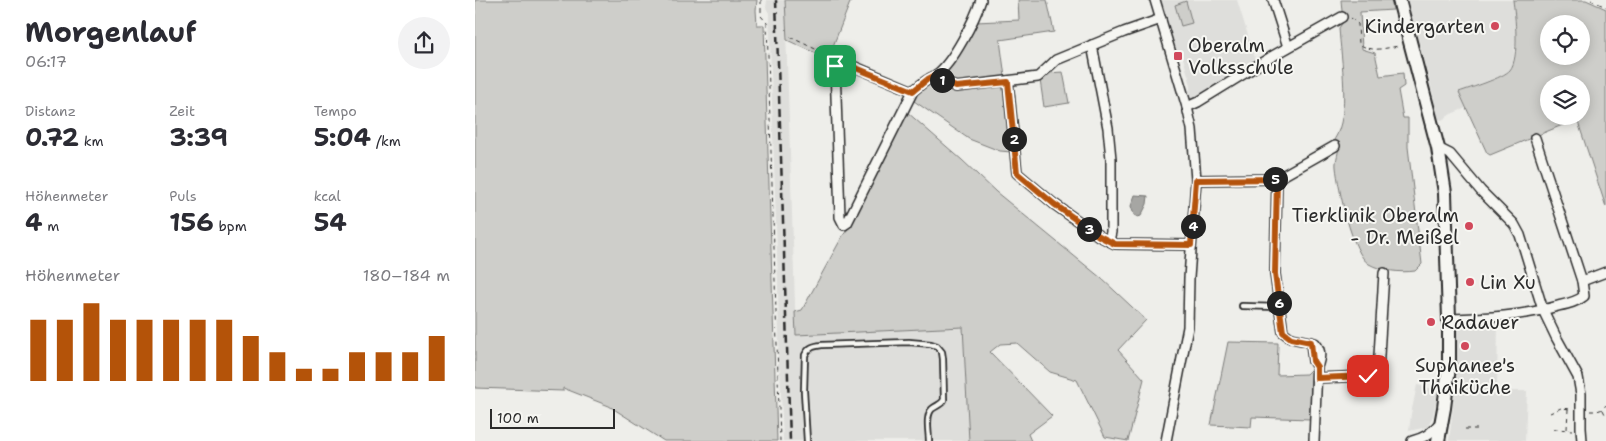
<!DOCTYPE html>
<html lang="de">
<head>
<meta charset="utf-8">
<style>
	body { margin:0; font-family:"Shantell Sans",sans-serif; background:#f2f2f3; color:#2b2b33; height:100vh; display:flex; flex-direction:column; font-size:19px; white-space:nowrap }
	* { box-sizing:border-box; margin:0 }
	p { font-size:16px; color:#7c7c81 }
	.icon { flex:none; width:28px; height:28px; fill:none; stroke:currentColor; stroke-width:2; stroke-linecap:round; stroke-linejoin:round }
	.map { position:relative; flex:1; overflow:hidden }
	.sheet { display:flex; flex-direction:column; background:#fff; width:475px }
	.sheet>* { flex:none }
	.fabs { position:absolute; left:1065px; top:15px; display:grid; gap:10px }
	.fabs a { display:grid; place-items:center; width:50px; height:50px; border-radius:50%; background:#fff; box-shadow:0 2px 12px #0003; font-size:25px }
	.scale { position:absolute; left:15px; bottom:12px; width:125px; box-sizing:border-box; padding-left:5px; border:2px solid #2b2b2b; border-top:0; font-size:14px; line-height:18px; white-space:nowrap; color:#2b2b2b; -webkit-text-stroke:4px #f6f6f2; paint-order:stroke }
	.pin { position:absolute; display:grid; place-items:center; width:42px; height:42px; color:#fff; margin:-21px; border-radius:10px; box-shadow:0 2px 8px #0006 }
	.km { position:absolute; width:25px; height:25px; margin:-12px; border-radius:50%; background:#222; color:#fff; font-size:14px; line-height:25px; text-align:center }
	.round { display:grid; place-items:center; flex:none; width:52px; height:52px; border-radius:26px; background:#f2f2f3 }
	.overview { display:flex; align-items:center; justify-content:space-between; height:85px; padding:0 25px }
	h1 { font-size:28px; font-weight:700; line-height:38px }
	.stats { display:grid; grid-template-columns:repeat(3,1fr); gap:8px; height:85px; padding:5px 25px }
	.stats div { display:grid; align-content:center }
	.stats b { font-size:25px; font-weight:700 }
	.stats small { font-size:14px; font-weight:400 }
	.stats p { font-size:14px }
	.chart { height:140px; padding:10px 25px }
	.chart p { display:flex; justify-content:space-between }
	.chart svg { width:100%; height:90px; margin-top:5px; stroke:#b45309; stroke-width:6 }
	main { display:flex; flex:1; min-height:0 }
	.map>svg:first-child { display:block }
</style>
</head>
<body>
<main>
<section class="sheet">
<div class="overview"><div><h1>Morgenlauf</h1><p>06:17</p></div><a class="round"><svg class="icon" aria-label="share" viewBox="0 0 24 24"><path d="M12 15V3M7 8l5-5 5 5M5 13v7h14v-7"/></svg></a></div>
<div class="stats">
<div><p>Distanz</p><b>0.72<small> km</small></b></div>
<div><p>Zeit</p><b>3:39</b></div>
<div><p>Tempo</p><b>5:04<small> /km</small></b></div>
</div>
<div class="stats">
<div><p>Höhenmeter</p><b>4<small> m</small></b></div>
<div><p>Puls</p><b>156<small> bpm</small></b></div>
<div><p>kcal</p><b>54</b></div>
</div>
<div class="chart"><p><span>Höhenmeter</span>180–184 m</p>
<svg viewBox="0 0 160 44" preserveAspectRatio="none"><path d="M5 44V14M15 44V14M25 44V6M35 44V14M45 44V14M55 44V14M65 44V14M75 44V14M85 44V22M95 44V30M105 44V38M115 44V38M125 44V30M135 44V30M145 44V30M155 44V22"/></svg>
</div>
</section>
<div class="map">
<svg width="1131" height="441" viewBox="0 0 1131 441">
	<rect width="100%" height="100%" fill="#eeeeea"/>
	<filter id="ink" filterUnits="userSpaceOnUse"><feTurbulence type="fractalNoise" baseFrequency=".02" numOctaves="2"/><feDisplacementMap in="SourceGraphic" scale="10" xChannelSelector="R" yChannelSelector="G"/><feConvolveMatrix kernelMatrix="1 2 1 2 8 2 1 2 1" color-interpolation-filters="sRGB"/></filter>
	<g filter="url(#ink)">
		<g fill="#dededb">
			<polygon points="292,0 310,0 321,335 488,327 494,441 308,441 305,370 303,367 303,349 304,346 303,283 294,13 291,8"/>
			<polygon points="686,0 762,0 781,61 722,99 716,98 714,91 716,85 708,58 702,55"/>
			<polygon points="932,0 1038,0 1041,34 1038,64 1034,71 1026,76 985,92 991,108 976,114 967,120 962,118 958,94"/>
			<polygon points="1023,320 1022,391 1052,391 1050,441 974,441 980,391 982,326 988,323"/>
			<polygon points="942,385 963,390 958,416 952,427 934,431 936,414"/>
		</g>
		<g fill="#cececa" stroke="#7c7c7a" fill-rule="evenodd">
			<polygon points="0,0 282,0 281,10 282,25 289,25 302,441 189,441 134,406 88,388 88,391 0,388"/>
			<polygon points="310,0 376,0 353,59 312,40"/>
			<polygon points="543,0 572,0 579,32 525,40 530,77 481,83 472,79 469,74 470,70 501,22 544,20"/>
			<path d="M866 0H916L918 10 885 12 887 49 900 53 905 76 928 73 929 86 923 90 928 118H933V147L947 264 940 271C927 273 906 271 894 264 877 254 863 187 861 167 860 159 865 152 863 144L859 140C876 115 866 59 864 28L868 22Z"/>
			<path d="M1038 0H1111L1131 9V207L1102 119 1015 155 1012 153 984 92C995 88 1028 78 1035 70 1045 58 1040 15 1038 0ZM1074 24H1106V56H1074ZM1074 84H1106V116H1074Z"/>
			<polygon points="711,1 717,23 706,26 700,5"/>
			<polygon points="588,72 594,103 569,107 565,80 572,73"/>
			<path d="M453 83C462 83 468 88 477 90L525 86 528 88 536 152 525 151 494 139 439 101 441 92Z"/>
			<polygon points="432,112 487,160 521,192 626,278 671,320 643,350 669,379 653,441 630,437 602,380 575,372 542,343 525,344 515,352 577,416 553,434 556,441 494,441 488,327 321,335 320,312 327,310 367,237 377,223 391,189"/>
			<polygon points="753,342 803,343 802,375 831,374 836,369 835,419 777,417 776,427 736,425"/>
		</g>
		<polygon fill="#a6a6a3" stroke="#757573" points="660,195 673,196 672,204 666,216 663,217 659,215 656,206"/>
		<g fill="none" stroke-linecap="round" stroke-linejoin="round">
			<g stroke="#2b2b2b" stroke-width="8">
				<g id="service">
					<polyline points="767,306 805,307"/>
					<path d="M332 441 329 391 330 355C334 347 339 346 347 345L434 342 456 344 462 346 467 352 468 359 469 400C466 405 462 405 457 409 450 416 454 432 454 441"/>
				</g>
			</g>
			<g stroke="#2b2b2b" stroke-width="12">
				<g id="minor">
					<polyline points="680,0 712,107 717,129 721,180 714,278 713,327 691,441"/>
					<polyline points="798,0 813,47"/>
					<polyline points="617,45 633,128 636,159 636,232 634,241"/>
					<polyline points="461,75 469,82 481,87 563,77 581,60 649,32 686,19"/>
					<polyline points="533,81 542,173 579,204 624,236 640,244 716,245"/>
					<path d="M438 91 361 59 360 66 365 217 369 225 372 223 438 91C443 87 448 82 454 79 456 77 459 77 461 75 478 63 500 19 506 0"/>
					<polyline points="712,107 723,102 796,57 867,17"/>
					<polyline points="1060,138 1107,281"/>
					<polyline points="963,148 975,154 1006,191 1039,224 1045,235 1068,310 1081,337 1103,377 1106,394 1106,428 1107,441"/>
					<path d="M802 179 800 274 808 332 816 338 840 343C847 351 845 359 842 367L839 441"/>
					<polyline points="721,180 802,179 860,146"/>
					<path d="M974 319C1011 318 1048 316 1083 306 1092 304 1102 302 1109 296L1107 281 1131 272"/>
					<polyline points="836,342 838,361 842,367"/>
					<polyline points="842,378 893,376 900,375 903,372 909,273"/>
					<path d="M937 441C949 438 955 434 963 425L966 426"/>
				</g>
			</g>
			<g stroke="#2b2b2b" stroke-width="16">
				<polyline id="secondary" points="924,0 963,148 970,193 974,319 974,367 969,408 963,441"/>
			</g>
			<g stroke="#2b2b2b" stroke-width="1" stroke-dasharray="4 4" stroke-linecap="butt">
				<polyline points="286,0 286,16 292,23 305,441"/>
				<polyline points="1116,0 1131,7"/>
				<path d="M876 18 883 24 884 44C898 53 909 48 924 46"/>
				<polyline points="315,37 353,55"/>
				<polyline points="1128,410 1131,416"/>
				<polyline points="1115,411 1122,411 1128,409 1131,405"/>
				<polyline points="1075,413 1086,408 1096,409"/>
				<polyline points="990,429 1002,429"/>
				<polyline points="1092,429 1093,409"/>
				<polyline points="1079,430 1081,429 1097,430"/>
			</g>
			<use href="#service" stroke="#f6f6f2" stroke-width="4.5"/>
			<use href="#minor" stroke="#f6f6f2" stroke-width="9"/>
			<use href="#secondary" stroke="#f6f6f2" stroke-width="12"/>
			<polyline stroke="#2b2b2b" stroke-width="2.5" stroke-dasharray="8 4" stroke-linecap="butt" points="301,0 315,441"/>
		</g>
	</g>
	<g fill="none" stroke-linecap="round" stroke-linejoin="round" filter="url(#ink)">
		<g stroke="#fff" stroke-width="10">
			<polyline id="route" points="360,66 361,60 438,91 453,79 461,75 469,82 481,87 533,82 542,173 579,204 624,236 640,244 716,245 721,180 802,179 800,274 808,332 816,338 836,342 838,361 842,367 842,378 893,376"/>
		</g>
		<use href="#route" stroke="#b45309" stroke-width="6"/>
	</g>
	<g fill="#d1495b" stroke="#f6f6f2" stroke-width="2">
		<circle cx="1020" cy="26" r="5"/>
		<rect x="698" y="51" width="10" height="10" rx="2.5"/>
		<circle cx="994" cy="226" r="5"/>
		<circle cx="995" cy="282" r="5"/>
		<circle cx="956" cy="322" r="5"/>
		<circle cx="990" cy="346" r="5"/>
	</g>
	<g text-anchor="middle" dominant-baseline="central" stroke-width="4" stroke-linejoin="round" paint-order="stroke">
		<g font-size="19" fill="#2b2b2b" stroke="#f6f6f2" text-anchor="start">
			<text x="1010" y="26" text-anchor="end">Kindergarten</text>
			<text x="713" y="45">Oberalm<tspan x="713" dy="22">Volksschule</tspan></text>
			<text x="984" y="215" text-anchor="end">Tierklinik Oberalm<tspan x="984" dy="22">- Dr. Meißel</tspan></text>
			<text x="1005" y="282">Lin Xu</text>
			<text x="966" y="322">Radauer</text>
			<text x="990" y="365" text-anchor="middle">Suphanee's<tspan x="990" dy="22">Thaiküche</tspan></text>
		</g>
	</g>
</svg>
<div class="fabs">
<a><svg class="icon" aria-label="locate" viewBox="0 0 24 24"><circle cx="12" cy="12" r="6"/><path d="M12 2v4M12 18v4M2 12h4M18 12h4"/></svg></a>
<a><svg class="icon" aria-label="layers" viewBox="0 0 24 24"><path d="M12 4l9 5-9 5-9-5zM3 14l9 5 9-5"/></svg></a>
</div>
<div class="scale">100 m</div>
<div class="pin" style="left:360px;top:66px;background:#1e9e55"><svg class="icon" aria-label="arrive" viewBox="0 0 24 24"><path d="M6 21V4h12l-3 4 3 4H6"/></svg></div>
<div class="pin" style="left:893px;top:376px;background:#d93025"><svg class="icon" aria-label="check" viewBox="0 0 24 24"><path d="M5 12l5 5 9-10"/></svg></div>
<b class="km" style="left:467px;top:80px">1</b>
<b class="km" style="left:539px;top:139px">2</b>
<b class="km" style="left:614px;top:229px">3</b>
<b class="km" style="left:718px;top:226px">4</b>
<b class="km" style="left:800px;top:179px">5</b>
<b class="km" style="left:804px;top:303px">6</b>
</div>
</main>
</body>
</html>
